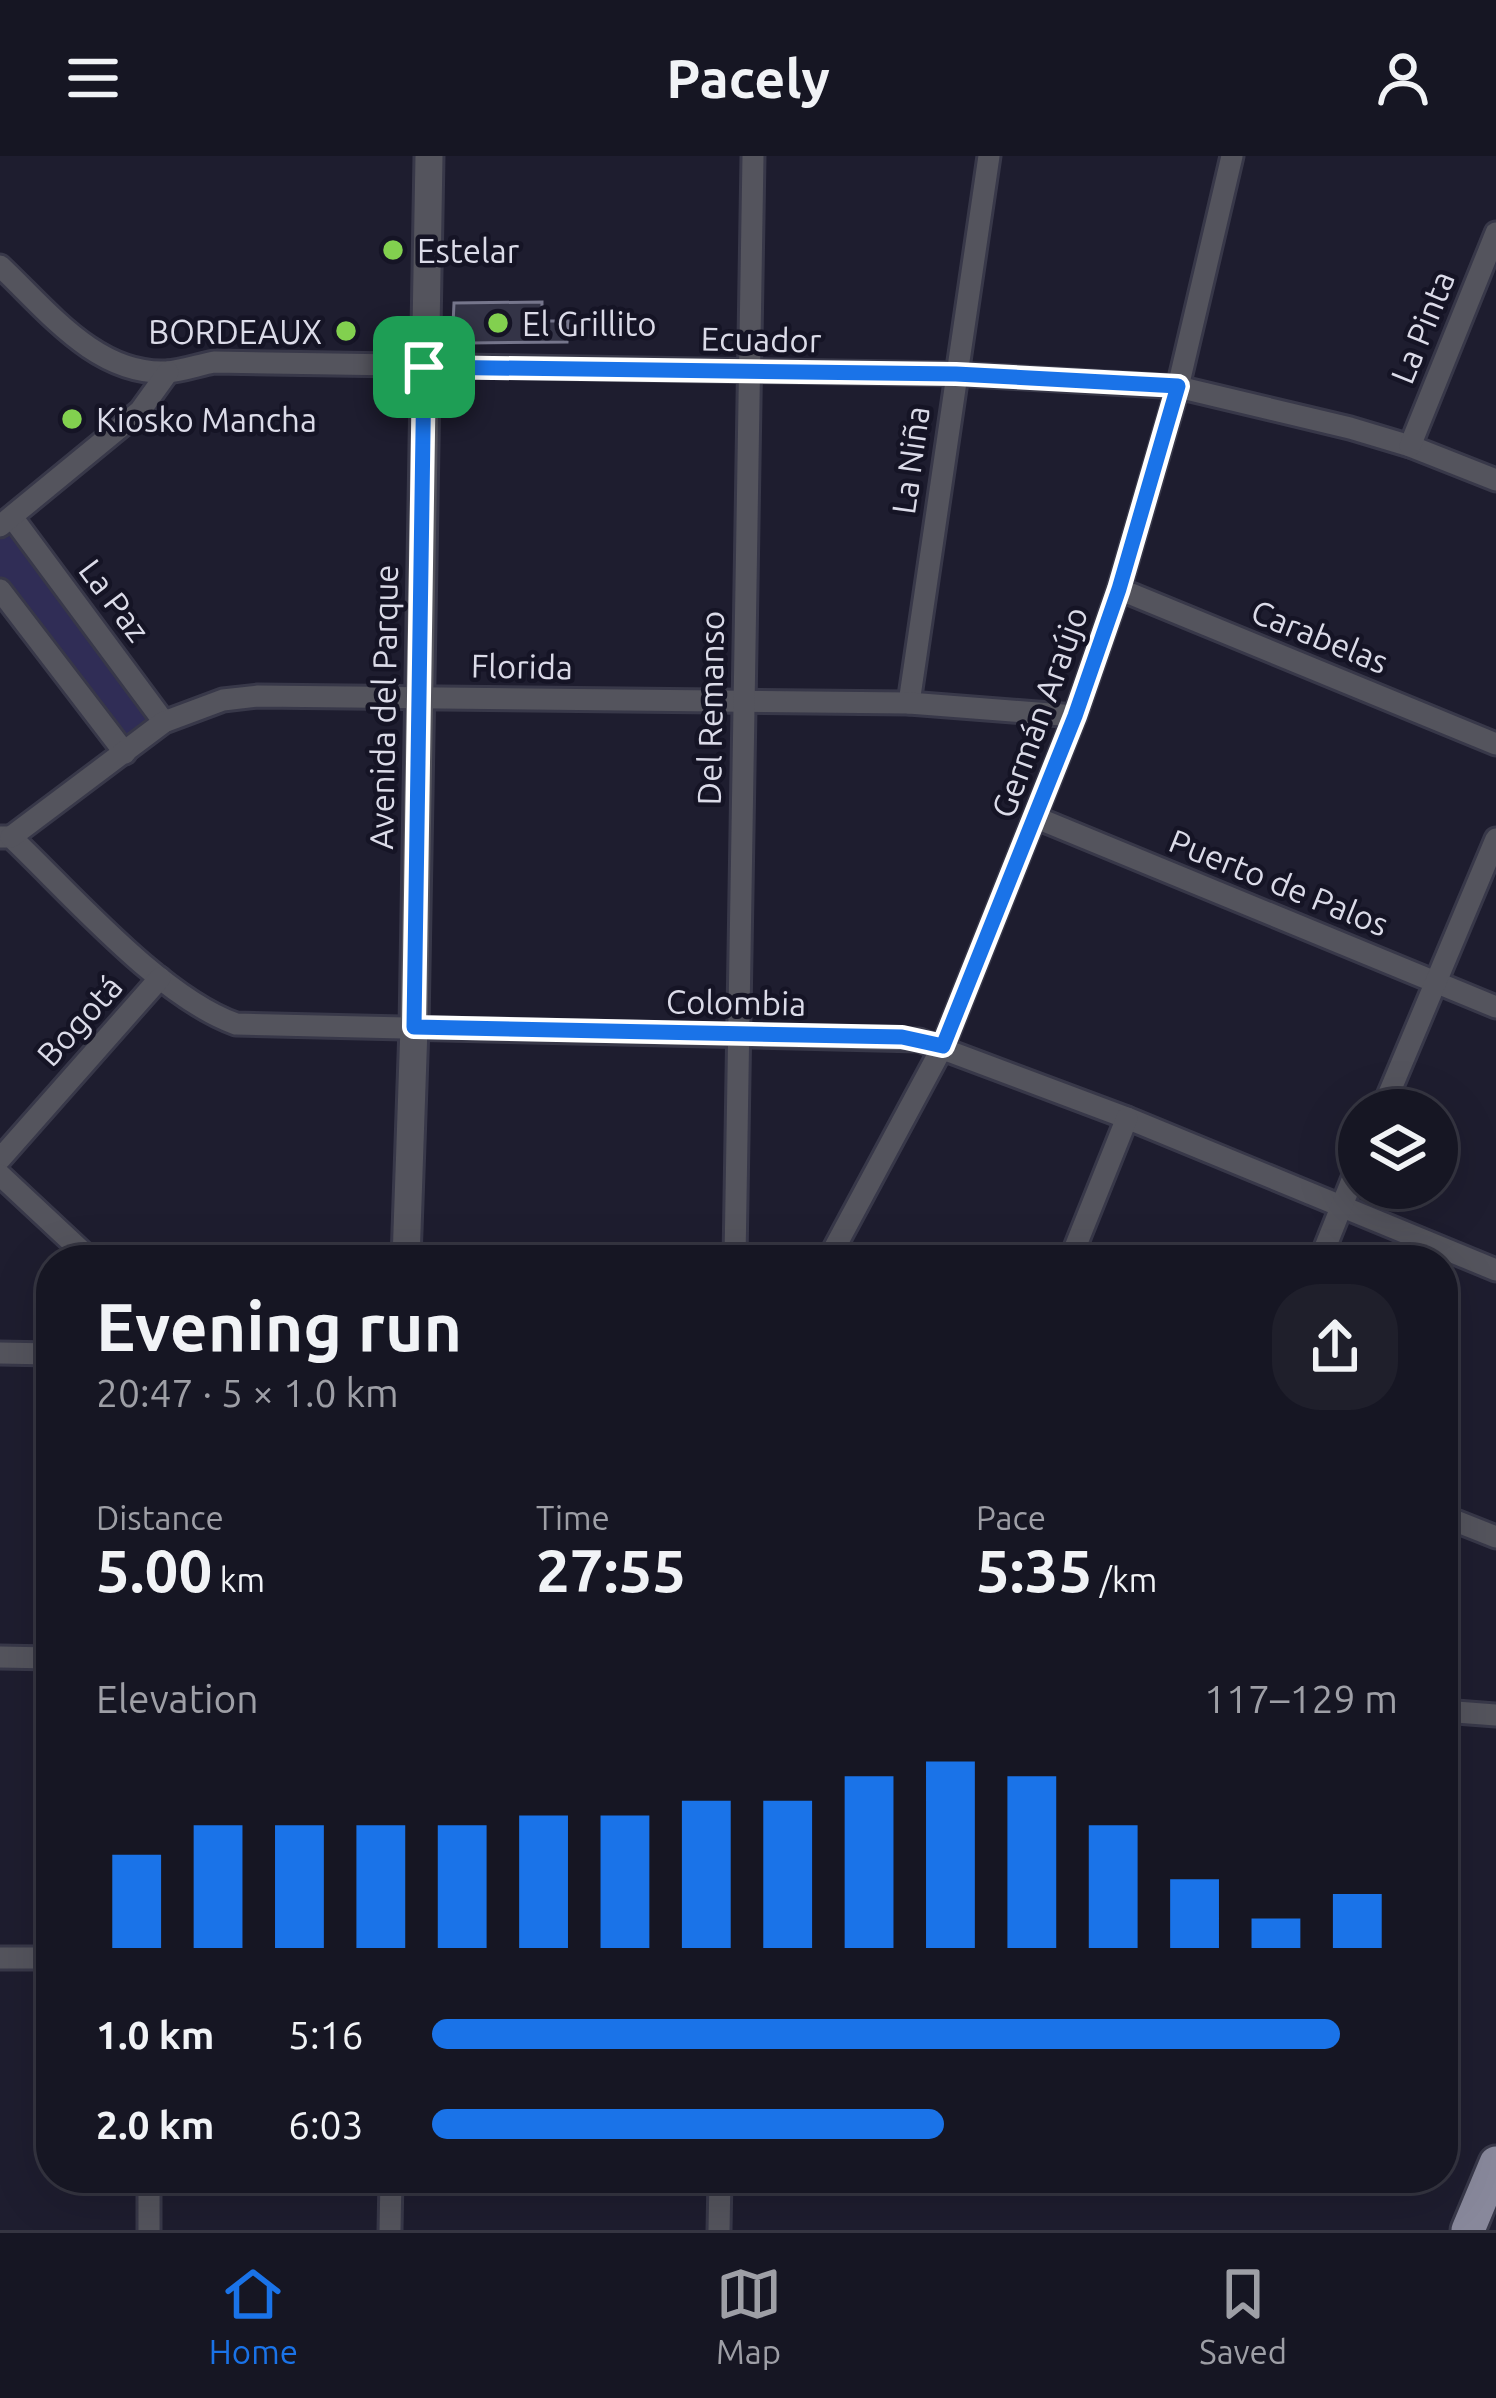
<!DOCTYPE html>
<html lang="en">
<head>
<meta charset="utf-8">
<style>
	body { margin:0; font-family:Ubuntu,sans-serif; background:#1f1f2b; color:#f1f3f6; height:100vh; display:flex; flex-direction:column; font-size:45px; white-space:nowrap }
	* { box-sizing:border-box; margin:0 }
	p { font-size:39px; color:#9e9fa6 }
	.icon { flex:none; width:66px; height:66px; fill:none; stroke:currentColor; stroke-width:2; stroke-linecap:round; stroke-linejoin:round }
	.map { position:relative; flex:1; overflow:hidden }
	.drawer { position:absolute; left:36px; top:1089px; width:1422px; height:948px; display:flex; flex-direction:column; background:#161623; border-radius:48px; box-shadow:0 12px 48px #0002,0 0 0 3px #353541 }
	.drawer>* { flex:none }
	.fabs { position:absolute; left:1338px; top:933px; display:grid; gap:24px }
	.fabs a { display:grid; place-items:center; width:120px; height:120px; border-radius:50%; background:#161623; box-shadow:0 12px 48px #0002,0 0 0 3px #353541; font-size:60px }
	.pin { position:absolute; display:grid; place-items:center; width:102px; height:102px; color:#fff; margin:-51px; border-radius:24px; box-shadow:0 6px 18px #0006 }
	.round { display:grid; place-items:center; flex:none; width:126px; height:126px; border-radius:48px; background:#1f1f2b }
	.summary { display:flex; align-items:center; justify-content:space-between; height:204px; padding:0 60px }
	h1 { font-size:66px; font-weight:600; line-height:90px }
	.metrics { display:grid; grid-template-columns:repeat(3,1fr); gap:18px; height:204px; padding:12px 60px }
	.metrics div { display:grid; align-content:center }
	.metrics b { font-size:60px; font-weight:600 }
	.metrics small { font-size:33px; font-weight:400 }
	.metrics p { font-size:33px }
	.chart { height:336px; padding:24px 60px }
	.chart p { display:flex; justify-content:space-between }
	.chart svg { width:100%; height:216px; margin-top:12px; stroke:#1a73e8; stroke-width:6 }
	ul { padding:0 60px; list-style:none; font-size:39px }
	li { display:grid; grid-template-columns:192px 144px 1fr; align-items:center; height:90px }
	li i { height:30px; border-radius:15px; background:#1a73e8 }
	header { display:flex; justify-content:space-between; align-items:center; height:156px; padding:0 60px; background:#161623; font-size:54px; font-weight:600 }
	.menu { display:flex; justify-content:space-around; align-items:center; height:168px; border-top:3px solid #353541; background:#161623; font-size:33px; color:#9e9fa6 }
	.menu a { display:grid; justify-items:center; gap:6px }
	.menu .current { color:#1a73e8 }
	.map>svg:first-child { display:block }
</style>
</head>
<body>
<header><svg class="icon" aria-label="menu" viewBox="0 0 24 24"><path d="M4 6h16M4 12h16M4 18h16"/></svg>Pacely<svg class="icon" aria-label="person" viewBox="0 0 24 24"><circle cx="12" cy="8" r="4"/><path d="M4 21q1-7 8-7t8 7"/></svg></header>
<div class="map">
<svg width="1496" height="2074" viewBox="0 0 1496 2074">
	<rect width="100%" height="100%" fill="#1e1d2f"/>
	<polygon fill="#302d56" points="4,375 15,375 147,556 148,565 131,578 120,578 0,421 0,378"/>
	<polygon fill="#343447" stroke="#76768c" stroke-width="3" points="542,146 542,165 568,165 567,186 470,187 453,169 454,147"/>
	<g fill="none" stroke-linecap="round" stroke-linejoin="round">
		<g stroke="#383849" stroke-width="27">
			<g id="minor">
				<path d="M0 110C47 154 96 219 166 216 182 215 198 209 214 206L956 218 1178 231 1350 272 1410 290 1496 324"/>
				<polyline points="1410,290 1496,77"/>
				<polyline points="12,361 164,566"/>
				<polyline points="0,370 140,255 168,216"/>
				<polyline points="1119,433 1496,588"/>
				<polyline points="0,434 125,597"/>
				<polyline points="909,547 989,0"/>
				<polyline points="1037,662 1496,851"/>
				<path d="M0 681H11C71 738 160 841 236 868L919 884 1127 962 1496 1114"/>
				<polyline points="11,681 164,566 223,544 258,540 909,547 1075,560"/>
				<polyline points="1382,954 1496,683"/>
				<polyline points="0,1003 160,822"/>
				<polyline points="0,1019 91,1104"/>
				<polyline points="735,1104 753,0"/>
				<polyline points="828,1104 943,890 1075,560 1119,433 1178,231 1232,0"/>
				<polyline points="1070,1104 1127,962"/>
				<polyline points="1320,1104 1359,1007"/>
				<polyline points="0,1197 51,1198"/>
				<polyline points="1443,1360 1496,1381"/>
				<polyline points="0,1501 51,1502"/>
				<polyline points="1443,1555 1496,1559"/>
				<polyline points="0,1802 51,1802"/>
				<polyline points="149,2074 149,2022"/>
				<polyline points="390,2074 391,2022"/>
				<polyline points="719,2074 720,2022"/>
			</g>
		</g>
		<g stroke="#383849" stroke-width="33">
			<polyline id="tertiary" points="406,1104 414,871 429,0"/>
		</g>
		<g stroke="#383849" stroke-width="39">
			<polyline id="primary" points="1468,2074 1496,2007"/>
		</g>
		<use href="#minor" stroke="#54545d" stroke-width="21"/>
		<use href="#tertiary" stroke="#54545d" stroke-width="27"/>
		<use href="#primary" stroke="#88889b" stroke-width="33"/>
	</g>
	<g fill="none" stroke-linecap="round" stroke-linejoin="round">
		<g stroke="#fff" stroke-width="24">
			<polygon id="route" points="424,211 956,218 1178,230 1119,433 1075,560 943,890 902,881 414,871"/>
		</g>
		<use href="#route" stroke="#1a73e8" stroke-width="15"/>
	</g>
	<g fill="#82d04f" stroke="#151425" stroke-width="4.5">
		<circle cx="393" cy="94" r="12"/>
		<circle cx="498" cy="167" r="12"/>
		<circle cx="346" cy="175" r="12"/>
		<circle cx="72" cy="263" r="12"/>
	</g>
	<g text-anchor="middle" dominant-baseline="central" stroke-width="9" stroke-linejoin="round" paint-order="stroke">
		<g font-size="33" fill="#dbdbe8" stroke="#151425" text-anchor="start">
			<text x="417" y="94">Estelar</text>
			<text x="522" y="167">El Grillito</text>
			<text x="322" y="175" text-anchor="end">BORDEAUX</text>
			<text x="96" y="263">Kiosko Mancha</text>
		</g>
		<g font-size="33" fill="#dbdbe8" stroke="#151425">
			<text transform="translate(1422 171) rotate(-68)">La Pinta</text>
			<text transform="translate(761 183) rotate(1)">Ecuador</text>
			<text transform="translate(910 304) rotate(-82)">La Niña</text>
			<text transform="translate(115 444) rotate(53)">La Paz</text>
			<text transform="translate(1320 480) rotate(22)">Carabelas</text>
			<text transform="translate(522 510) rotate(1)">Florida</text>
			<text transform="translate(383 551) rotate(-89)">Avenida del Parque</text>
			<text transform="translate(710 552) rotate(-89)">Del Remanso</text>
			<text transform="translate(1039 556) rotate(-70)">Germán Araújo</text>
			<text transform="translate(1279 726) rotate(22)">Puerto de Palos</text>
			<text transform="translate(736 846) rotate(1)">Colombia</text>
			<text transform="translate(79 864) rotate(-48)">Bogotá</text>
		</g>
	</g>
</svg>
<div class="fabs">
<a><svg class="icon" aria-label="layers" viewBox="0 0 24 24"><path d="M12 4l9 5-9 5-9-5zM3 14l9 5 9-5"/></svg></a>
</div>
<div class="pin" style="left:424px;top:211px;background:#1e9e55"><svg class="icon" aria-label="arrive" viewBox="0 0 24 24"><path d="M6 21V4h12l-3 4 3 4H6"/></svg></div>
<section class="drawer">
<div class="summary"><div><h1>Evening run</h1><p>20:47 · 5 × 1.0 km</p></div><a class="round"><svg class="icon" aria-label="share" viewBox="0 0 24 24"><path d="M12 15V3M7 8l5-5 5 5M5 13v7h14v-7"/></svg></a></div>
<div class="metrics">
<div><p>Distance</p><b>5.00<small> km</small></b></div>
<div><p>Time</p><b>27:55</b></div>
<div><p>Pace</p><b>5:35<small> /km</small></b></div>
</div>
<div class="chart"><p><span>Elevation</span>117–129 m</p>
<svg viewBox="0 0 160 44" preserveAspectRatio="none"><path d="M5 44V25M15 44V19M25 44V19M35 44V19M45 44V19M55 44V17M65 44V17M75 44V14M85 44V14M95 44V9M105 44V6M115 44V9M125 44V19M135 44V30M145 44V38M155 44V33"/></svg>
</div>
<ul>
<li><b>1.0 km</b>5:16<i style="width:94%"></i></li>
<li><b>2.0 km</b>6:03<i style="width:53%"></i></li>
</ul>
</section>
</div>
<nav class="menu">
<a class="current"><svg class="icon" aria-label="home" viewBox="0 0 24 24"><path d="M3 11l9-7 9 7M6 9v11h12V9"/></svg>Home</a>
<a><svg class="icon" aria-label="map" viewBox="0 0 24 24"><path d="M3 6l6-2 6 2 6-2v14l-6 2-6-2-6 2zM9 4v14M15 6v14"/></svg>Map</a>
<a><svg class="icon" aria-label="saved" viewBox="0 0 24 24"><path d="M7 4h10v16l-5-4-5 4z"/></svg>Saved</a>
</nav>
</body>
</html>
